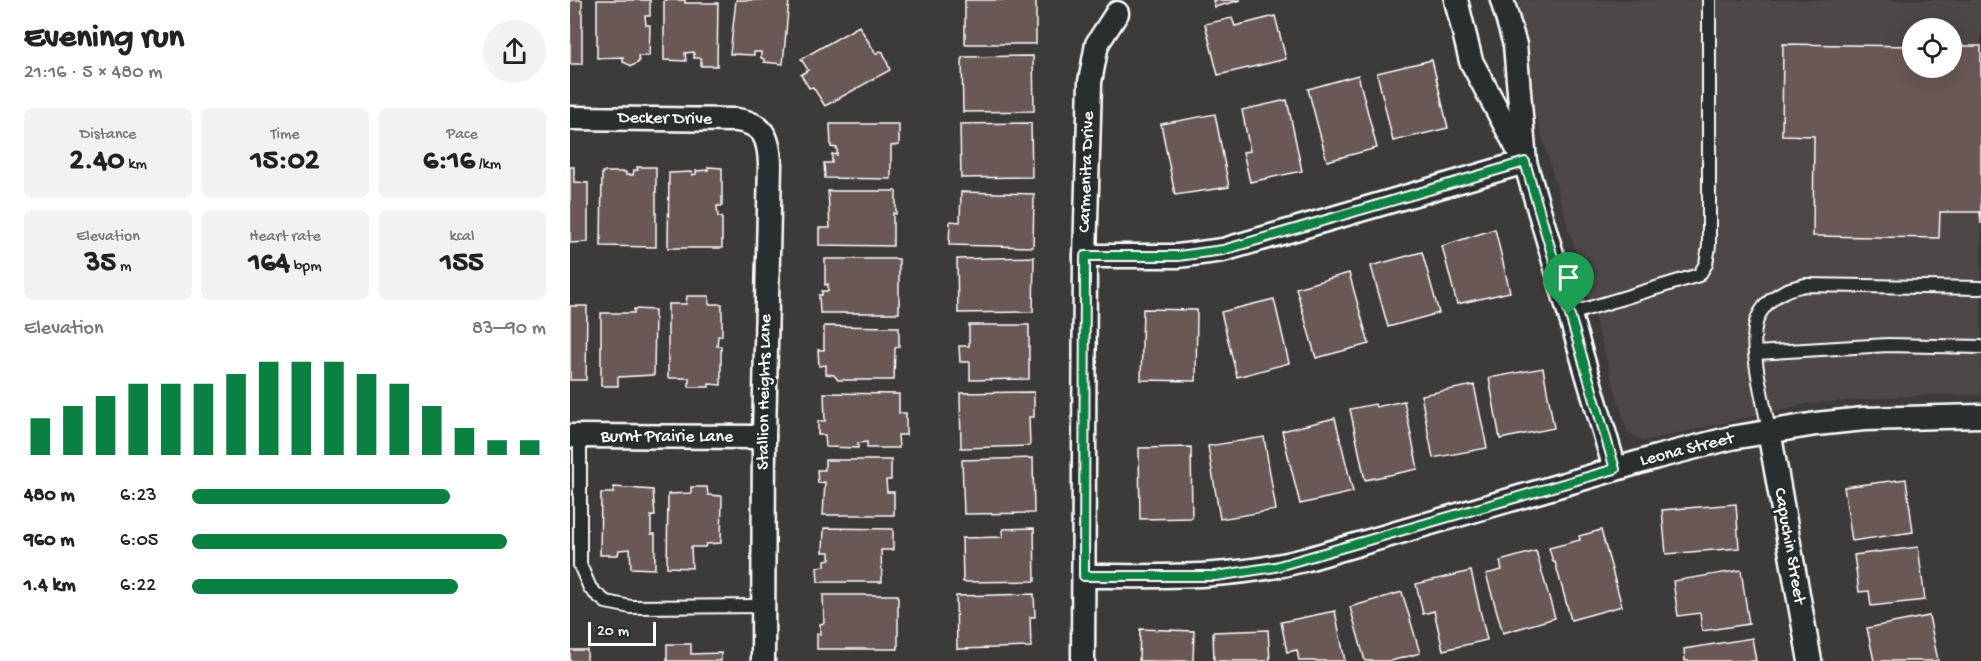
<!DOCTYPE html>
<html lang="en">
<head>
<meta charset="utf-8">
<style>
	body { margin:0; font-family:"Gochi Hand",sans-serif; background:#f2f2f2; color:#222; height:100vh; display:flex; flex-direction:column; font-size:22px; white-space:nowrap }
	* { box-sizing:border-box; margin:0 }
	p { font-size:20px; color:#767676 }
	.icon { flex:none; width:33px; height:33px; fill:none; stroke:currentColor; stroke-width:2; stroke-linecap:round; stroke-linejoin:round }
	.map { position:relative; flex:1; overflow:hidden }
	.drawer { display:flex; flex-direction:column; background:#fff; width:570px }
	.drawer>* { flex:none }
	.buttons { position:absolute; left:1332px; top:18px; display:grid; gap:12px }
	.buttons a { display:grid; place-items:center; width:60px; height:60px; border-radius:50%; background:#fff; box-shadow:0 6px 24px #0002; font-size:30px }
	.scale { position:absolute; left:18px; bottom:15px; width:68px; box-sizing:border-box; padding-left:6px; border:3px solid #fff; border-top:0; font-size:16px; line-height:21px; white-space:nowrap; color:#fff; -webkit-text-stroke:4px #2a2d2e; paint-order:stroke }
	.pin { position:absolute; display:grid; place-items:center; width:51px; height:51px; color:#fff; margin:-62px -26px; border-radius:50% 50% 50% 0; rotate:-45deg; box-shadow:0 0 6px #0007 }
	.pin .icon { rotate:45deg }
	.round { display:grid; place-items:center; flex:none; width:63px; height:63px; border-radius:32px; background:#f2f2f2 }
	.summary { display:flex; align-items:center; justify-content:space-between; height:102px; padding:0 24px }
	h1 { font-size:33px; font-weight:700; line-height:45px }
	.metrics { display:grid; grid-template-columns:repeat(3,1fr); gap:9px; height:102px; padding:6px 24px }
	.metrics div { display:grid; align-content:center; border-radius:9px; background:#f2f2f2; text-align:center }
	.metrics b { font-size:30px; font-weight:700 }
	.metrics small { font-size:16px; font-weight:400 }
	.metrics p { font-size:16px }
	.chart { height:168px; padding:12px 24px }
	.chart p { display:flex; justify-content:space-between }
	.chart svg { width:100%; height:108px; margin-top:6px; stroke:#0b8043; stroke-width:6 }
	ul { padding:0 24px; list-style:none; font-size:20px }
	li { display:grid; grid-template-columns:96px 72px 1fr; align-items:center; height:45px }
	li i { height:15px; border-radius:8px; background:#0b8043 }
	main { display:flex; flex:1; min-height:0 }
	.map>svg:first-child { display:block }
</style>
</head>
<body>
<main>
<section class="drawer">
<div class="summary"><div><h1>Evening run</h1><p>21:16 · 5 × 480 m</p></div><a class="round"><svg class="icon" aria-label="share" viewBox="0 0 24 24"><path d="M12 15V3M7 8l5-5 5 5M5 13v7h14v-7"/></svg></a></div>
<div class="metrics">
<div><p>Distance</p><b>2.40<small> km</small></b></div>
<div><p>Time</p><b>15:02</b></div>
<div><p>Pace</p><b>6:16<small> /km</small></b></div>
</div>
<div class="metrics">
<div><p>Elevation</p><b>35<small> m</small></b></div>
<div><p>Heart rate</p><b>164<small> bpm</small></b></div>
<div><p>kcal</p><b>155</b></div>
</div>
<div class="chart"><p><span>Elevation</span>83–90 m</p>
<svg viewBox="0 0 160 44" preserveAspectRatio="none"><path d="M5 44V29M15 44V24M25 44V20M35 44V15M45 44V15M55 44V15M65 44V11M75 44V6M85 44V6M95 44V6M105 44V11M115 44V15M125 44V24M135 44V33M145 44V38M155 44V38"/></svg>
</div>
<ul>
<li><b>480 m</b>6:23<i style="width:73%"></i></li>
<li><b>960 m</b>6:05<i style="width:89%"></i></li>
<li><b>1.4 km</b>6:22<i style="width:75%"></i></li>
</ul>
</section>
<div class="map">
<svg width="1411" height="661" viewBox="0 0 1411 661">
	<rect width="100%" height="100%" fill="#3d3a3a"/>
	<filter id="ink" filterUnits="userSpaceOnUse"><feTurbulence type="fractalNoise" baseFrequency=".0167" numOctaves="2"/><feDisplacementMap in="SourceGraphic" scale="12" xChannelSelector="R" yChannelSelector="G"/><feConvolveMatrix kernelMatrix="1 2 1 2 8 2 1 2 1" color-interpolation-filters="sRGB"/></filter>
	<g filter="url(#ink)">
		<path fill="#4e4746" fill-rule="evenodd" d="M944 0H1411V395H1353L1237 404 1073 441 1057 431 956 81V42ZM1342 28H1382V68H1342Z"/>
		<g fill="#6a5856" stroke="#fff" stroke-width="1.5">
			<rect x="0" y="0" width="12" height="64"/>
			<polygon points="27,0 80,0 80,16 75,16 76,25 80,25 79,56 68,56 69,62 62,66 53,62 53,57 27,58"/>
			<polygon points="94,0 115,0 115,3 148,3 147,66 131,66 131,58 124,58 124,52 115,53 116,61 94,60"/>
			<polygon points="166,0 219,0 213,64 194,62 194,59 191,58 191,52 184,52 184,55 160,54"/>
			<rect x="395" y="0" width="71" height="44"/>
			<polygon points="643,0 671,0 645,7"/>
			<polygon points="705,16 716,59 648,75 635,24 662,18 665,26"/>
			<polygon points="289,26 306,54 309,51 313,52 320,70 255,106 243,87 239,88 231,75 238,70 231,59"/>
			<polygon points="1213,44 1342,46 1342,68 1382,68 1382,46 1411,46 1411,224 1410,212 1370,212 1369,238 1243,236 1244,136 1212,135"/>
			<polygon points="463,56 464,111 393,112 392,57"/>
			<polygon points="862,60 878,128 823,141 807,73"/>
			<polygon points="788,75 807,148 757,161 738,89"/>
			<polygon points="717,100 732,171 680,182 673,152 680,151 672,110"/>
			<polygon points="645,114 659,187 605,195 591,124"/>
			<polygon points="461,123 462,177 391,178 390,124"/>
			<polygon points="260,124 329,124 329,145 321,146 321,179 255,178 254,163 262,163 262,154 267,155 267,148 261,147"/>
			<polygon points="0,167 4,167 4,182 18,183 18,242 0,243"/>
			<polygon points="67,167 86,167 86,247 31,246 32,172 56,172 56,175 63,175 64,170 68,170"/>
			<polygon points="138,167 152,168 152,206 147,206 148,217 152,217 152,248 98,248 99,173 122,172 122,175 126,174 126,171 138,170"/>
			<polygon points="258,191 326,191 326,214 323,213 323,246 249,245 249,228 260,228"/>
			<polygon points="391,192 464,194 463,247 379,245 380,221 390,222"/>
			<polygon points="925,229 940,292 887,304 872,246"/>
			<polygon points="852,252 869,313 818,327 801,266"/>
			<polygon points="464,257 463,312 388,313 387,259"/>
			<polygon points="255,259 329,259 329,313 250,313 249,295 252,295 252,291 258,291 258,284 255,285"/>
			<polygon points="779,273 799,344 746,358 726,288"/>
			<polygon points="117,296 139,296 139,304 152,304 152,336 148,336 147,346 151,346 151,385 139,384 139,387 119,387 119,378 98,378 98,304 116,304"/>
			<polygon points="704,299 719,363 667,377 651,312"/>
			<polygon points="0,306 17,306 16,380 0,380"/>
			<polygon points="64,309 85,310 84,375 48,377 48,386 31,386 31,313 64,313"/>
			<polygon points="573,309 627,310 626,381 571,380"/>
			<polygon points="399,325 459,325 459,379 400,380 400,362 390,362 389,346 399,346"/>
			<polygon points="254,326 329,327 329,347 325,348 324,380 268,380 264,375 256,374 256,365 249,366 248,350 254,350"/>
			<polygon points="973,368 984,428 930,439 919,378"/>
			<polygon points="904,385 917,448 863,458 851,395"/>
			<polygon points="464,392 464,417 459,417 460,446 391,448 390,393"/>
			<polygon points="254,393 329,394 329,413 336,413 336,435 328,435 329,448 297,448 297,442 288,443 288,448 256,447 255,435 248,435 248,421 255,421"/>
			<polygon points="834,401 848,469 795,480 780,409 805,404 806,407"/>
			<polygon points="765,418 783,492 730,504 712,431"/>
			<polygon points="694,437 706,510 650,519 638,446"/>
			<polygon points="621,447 622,518 570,519 569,448"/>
			<polygon points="463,458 464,513 394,514 392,460"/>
			<polygon points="255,460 321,460 321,480 316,480 317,492 324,492 324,515 253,515 255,482 248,483 247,470 255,470"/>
			<polygon points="1336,479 1343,532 1282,541 1274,487"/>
			<polygon points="44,487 83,490 85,516 81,516 81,534 85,534 85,569 61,568 60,549 49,550 48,555 30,555 31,493 44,493"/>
			<polygon points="121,487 137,487 138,495 152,496 151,543 136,544 135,547 121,547 122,568 97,567 98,494 121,493"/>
			<polygon points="1166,504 1169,548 1096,554 1092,510"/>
			<polygon points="254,528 323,529 323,550 311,550 312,582 248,582 247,567 255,566 255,560 260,559 260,552 253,552"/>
			<polygon points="464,528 465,581 393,582 392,538 433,537 433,529"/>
			<polygon points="1031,530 1052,606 1001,620 985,562 983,562 979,548 1010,540 1009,536"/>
			<polygon points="1348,547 1355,600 1301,606 1299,591 1289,592 1284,555"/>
			<polygon points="966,551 985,618 933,633 916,574 932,570 930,561"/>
			<polygon points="1171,570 1179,624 1132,631 1130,613 1108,616 1103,581"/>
			<polygon points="901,571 917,640 873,650 864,611 853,614 846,584"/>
			<polygon points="832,592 850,653 821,661 795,661 780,607"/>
			<polygon points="464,594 465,617 460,617 461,647 387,649 386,596"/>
			<polygon points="253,595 328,595 328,649 247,649 247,634 250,634 250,624 254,623"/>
			<polygon points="765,611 775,661 729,661 727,650 717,652 711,622"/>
			<polygon points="1359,616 1368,661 1304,661 1297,628"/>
			<polygon points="570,629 624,631 623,661 569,661"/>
			<polygon points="698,630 700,661 644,661 643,632"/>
			<polygon points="1182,638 1186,661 1115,661 1114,649"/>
			<polygon points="97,644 121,644 121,654 151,653 151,661 97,661"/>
			<rect x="0" y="650" width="17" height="11"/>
		</g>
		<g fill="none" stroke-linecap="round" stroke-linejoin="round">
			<g stroke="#fff" stroke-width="16">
				<g id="service">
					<polyline points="1000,314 1129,275 1136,264 1139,246 1139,0"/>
					<polyline points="1186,353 1318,345 1411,347"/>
					<path d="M1199 431C1194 403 1181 355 1185 328 1187 312 1199 299 1213 292 1219 288 1228 287 1235 285L1411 288"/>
					<polyline points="10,436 10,565 20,588 26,594 36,602 61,607 193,606"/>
				</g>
			</g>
			<g stroke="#fff" stroke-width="27">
				<g id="minor">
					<polyline points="886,0 901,61 950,153"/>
					<polyline points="932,0 945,45 955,162 1045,469"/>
					<path d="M0 118 167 120C194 124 199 138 200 164L194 437 193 661"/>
					<polyline points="515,256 608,256 653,250 955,162"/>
					<polyline points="1199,431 1240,661"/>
					<polyline points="0,436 194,437"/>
					<path d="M514 576C589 576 661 579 734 560L1087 457 1161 438 1246 424 1294 419 1411 416"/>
					<polyline points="513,661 515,256 520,82 527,44 547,13"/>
				</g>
			</g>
			<use href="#service" stroke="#2a2d2e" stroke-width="12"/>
			<use href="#minor" stroke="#2a2d2e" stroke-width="22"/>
		</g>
	</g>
	<g fill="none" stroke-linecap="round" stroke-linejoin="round" filter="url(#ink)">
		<g stroke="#fff" stroke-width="12">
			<polygon id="route" points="955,162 1045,469 705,567 646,576 514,576 515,256 608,256 653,250"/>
		</g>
		<use href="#route" stroke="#0b8043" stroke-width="8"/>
	</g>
	<g text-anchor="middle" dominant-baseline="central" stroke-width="6" stroke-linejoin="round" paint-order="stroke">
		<g font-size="18" fill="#fff" stroke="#2a2d2e">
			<text transform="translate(95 119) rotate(1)">Decker Drive</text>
			<text transform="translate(517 172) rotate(-88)">Carmenita Drive</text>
			<text transform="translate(195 392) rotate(-89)">Stallion Heights Lane</text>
			<text x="97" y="437">Burnt Prairie Lane</text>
			<text transform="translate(1117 450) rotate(-14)">Leona Street</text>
			<text transform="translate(1219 546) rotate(80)">Capuchin Street</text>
		</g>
	</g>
</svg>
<div class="buttons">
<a><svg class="icon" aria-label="locate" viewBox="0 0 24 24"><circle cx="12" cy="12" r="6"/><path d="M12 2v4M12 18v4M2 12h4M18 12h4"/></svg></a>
</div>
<div class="scale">20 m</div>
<div class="pin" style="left:999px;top:314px;background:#1e9e55"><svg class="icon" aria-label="arrive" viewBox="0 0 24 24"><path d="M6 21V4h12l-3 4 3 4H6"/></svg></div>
</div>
</main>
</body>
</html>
